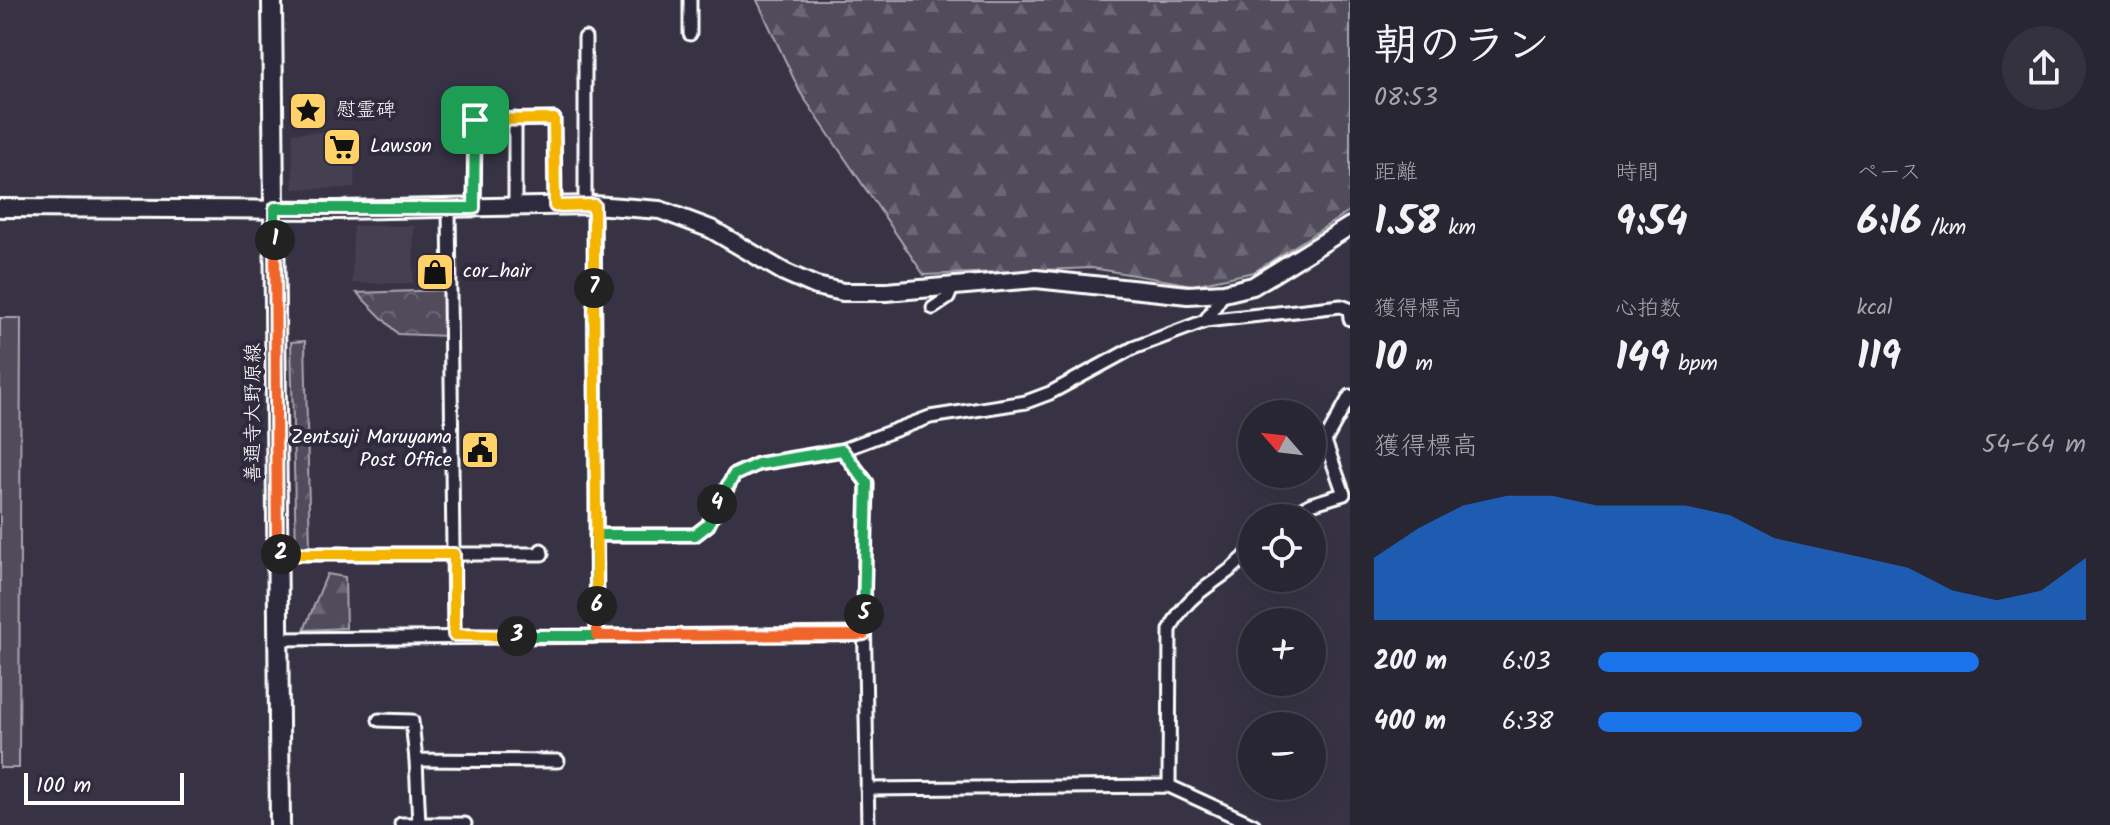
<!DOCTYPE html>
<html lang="ja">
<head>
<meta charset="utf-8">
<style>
	body { margin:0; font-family:Kalam,"Klee One",sans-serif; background:#353240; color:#f1f3f6; height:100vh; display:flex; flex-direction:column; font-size:30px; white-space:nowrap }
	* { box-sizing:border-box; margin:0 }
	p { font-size:26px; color:#a5a5ac }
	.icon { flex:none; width:44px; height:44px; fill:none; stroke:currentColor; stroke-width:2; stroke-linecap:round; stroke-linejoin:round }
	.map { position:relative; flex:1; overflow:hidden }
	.details { display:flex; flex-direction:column; background:#292634; width:760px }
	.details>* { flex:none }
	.needle { width:52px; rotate:298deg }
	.fabs { position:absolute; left:1238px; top:400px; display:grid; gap:16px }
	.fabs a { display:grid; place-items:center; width:88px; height:88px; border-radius:50%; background:#292634; box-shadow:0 8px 32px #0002,0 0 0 2px #45434f; font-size:40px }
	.scale { position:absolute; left:24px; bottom:20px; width:160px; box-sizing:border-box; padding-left:8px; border:4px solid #fff; border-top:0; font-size:22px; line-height:28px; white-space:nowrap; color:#fff; -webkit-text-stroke:6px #2f2a3d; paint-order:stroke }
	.pin { position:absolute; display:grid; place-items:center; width:68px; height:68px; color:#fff; margin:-34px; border-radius:16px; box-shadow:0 4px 12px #0006 }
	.km { position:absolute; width:40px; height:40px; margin:-20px; border-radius:50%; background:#222; color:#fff; font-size:22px; line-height:40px; text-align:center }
	.round { display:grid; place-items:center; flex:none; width:84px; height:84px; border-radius:42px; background:#353240 }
	.overview { display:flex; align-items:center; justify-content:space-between; height:136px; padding:0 24px }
	h1 { font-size:44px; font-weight:700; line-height:60px }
	.metrics { display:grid; grid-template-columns:repeat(3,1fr); gap:12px; height:136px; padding:8px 24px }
	.metrics div { display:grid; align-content:center }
	.metrics b { font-size:40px; font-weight:700 }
	.metrics small { font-size:22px; font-weight:400 }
	.metrics p { font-size:22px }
	.chart { height:224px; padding:16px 24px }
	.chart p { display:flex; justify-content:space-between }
	.chart svg { width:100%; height:144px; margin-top:8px; fill:#1a73e8; opacity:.7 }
	ul { padding:0 24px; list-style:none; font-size:26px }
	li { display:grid; grid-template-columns:128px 96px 1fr; align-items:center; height:60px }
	li i { height:20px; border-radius:10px; background:#1a73e8 }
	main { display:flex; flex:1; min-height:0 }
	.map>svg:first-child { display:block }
</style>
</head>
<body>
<main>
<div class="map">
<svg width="1350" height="825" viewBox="0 0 1350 825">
	<defs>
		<pattern id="forest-firs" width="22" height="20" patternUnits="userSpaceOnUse" patternTransform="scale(2)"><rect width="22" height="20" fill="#514c5c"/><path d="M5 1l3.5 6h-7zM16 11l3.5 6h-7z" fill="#6b6774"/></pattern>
		<pattern id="park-crowns" width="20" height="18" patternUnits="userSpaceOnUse" patternTransform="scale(2)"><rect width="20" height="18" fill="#514c5c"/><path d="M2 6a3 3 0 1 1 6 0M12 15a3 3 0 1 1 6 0" fill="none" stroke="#6b6774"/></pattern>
	</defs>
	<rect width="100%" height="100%" fill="#373345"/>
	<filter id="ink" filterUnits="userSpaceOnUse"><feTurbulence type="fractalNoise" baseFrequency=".0125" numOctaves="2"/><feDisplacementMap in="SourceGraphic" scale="16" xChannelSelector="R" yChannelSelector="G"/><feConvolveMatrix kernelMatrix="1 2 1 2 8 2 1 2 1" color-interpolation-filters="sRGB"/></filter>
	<g filter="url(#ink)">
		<g fill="#444051">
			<polygon points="354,131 354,188 293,189 293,133"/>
			<polygon points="353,226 414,226 413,283 352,283"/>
		</g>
		<g fill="url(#forest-firs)" stroke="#a8a6ae" stroke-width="2">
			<polygon points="757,0 1350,0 1350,211 1254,272 1193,285 1092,268 924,275 800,92"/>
			<polygon points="327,574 345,577 346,628 304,630"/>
		</g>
		<g fill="url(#park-crowns)" stroke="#a8a6ae" stroke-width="2">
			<polygon points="448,290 448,336 398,334 357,293"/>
			<polygon points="305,341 310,548 296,549 291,342"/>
		</g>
		<polygon fill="#514c5c" stroke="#a8a6ae" stroke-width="2" points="0,318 21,318 19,768 0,768"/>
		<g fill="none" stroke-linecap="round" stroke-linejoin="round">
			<g stroke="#fff" stroke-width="17">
				<g id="street">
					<polyline points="690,34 690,0"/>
					<polyline points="515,119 515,207"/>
					<polyline points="594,205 597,636"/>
					<polyline points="585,206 585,38"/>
					<polyline points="449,208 454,635"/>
					<polyline points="474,208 475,120 554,119 555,206"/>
					<polyline points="933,308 948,298 953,286"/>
					<polyline points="1205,321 1224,293"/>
					<polyline points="842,450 867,483 864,606 868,825"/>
					<polyline points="1285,518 1311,504 1344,494 1325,441 1350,396"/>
					<polyline points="596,535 695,535 708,525 734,475 758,464 842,450 930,417 1026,402 1050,393 1133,348 1205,321 1341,306 1349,309 1350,319"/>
					<polyline points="277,554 542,554 541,550"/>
					<polyline points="279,639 864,634"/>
					<polyline points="379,720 412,721 416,760 558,761"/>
					<polyline points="416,760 419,825"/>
					<path d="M1169 786 1170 630C1188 588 1224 583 1252 549"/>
					<polyline points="867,789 1169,786 1254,825"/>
					<polyline points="401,824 465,824"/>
				</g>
			</g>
			<g stroke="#fff" stroke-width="22">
				<polyline id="secondary" points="0,208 337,210 594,205 660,210 711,229 784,272 816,286 843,292 886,292 1036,279 1188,295 1224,293 1253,286 1350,226"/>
			</g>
			<g stroke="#fff" stroke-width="24">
				<polyline id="primary" points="272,0 280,825"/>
			</g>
			<use href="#street" stroke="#2f2a3d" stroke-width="11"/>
			<use href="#secondary" stroke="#2f2a3d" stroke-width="16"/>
			<use href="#primary" stroke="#2f2a3d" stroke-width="18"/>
		</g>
	</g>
	<g fill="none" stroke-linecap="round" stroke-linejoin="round" filter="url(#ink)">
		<g stroke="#fff" stroke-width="16">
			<polyline id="split-1" points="275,240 275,208 474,208 475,120"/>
		</g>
		<g stroke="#fff" stroke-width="16">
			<polyline id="split-2" points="275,240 277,554 281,554"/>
		</g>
		<g stroke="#fff" stroke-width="16">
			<polyline id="split-3" points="281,554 454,554 454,635 517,636"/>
		</g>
		<g stroke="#fff" stroke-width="16">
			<polyline id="split-4" points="517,636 597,636 596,535 695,535 708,525 717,504"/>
		</g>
		<g stroke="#fff" stroke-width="16">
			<polyline id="split-5" points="717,504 734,475 758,464 842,450 867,483 864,614"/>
		</g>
		<g stroke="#fff" stroke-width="16">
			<polyline id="split-6" points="597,606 597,636 857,635 864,634 864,614"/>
		</g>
		<g stroke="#fff" stroke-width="16">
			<polyline id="split-7" points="594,288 597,606"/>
		</g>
		<g stroke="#fff" stroke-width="16">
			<polyline id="split-8" points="475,120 554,119 555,206 594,205 594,288"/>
		</g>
		<use href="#split-1" stroke="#22a559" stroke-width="10"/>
		<use href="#split-2" stroke="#f0652b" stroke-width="10"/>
		<use href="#split-3" stroke="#f5b400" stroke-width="10"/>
		<use href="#split-4" stroke="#22a559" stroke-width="10"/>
		<use href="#split-5" stroke="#22a559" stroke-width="10"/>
		<use href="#split-6" stroke="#f0652b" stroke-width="10"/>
		<use href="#split-7" stroke="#f5b400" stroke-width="10"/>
		<use href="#split-8" stroke="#f5b400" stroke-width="10"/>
	</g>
	<defs>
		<g id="sight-square" transform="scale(2)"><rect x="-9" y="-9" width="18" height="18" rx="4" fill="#ffd166" stroke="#2f2a3d"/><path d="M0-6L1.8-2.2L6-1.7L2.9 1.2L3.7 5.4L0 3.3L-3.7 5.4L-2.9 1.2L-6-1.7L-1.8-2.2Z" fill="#111"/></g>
		<g id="supermarket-square" transform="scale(2)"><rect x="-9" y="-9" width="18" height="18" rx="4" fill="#ffd166" stroke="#2f2a3d"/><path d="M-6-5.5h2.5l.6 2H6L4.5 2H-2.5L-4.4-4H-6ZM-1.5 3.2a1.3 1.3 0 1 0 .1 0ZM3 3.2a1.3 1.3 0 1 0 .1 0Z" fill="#111"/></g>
		<g id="shop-square" transform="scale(2)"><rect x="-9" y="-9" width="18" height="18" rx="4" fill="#ffd166" stroke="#2f2a3d"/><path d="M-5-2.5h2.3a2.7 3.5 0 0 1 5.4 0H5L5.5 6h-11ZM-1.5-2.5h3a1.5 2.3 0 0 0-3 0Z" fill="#111"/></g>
		<g id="civic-square" transform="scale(2)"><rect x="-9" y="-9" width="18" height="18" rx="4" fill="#ffd166" stroke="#2f2a3d"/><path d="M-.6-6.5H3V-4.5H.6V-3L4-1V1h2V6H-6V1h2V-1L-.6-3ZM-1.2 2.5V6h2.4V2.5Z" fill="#111"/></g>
	</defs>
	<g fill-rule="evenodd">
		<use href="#sight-square" x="308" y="111"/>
		<use href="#supermarket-square" x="342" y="147"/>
		<use href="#shop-square" x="435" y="272"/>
		<use href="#civic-square" x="480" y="450"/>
	</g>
	<g text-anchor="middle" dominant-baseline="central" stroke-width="8" stroke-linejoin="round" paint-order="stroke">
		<g font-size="20" fill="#fff" stroke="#2f2a3d" text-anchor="start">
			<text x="336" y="111">慰霊碑</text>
			<text x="370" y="147">Lawson</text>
			<text x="463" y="272">cor_hair</text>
			<text x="452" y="438" text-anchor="end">Zentsuji Maruyama<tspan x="452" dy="23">Post Office</tspan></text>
		</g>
		<g font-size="20" fill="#fff" stroke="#2f2a3d">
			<text transform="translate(254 413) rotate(-90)">善通寺大野原線</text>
		</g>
	</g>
</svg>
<div class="fabs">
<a><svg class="needle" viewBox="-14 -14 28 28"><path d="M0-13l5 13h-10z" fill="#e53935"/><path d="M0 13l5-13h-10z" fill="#a5a5ac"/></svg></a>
<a><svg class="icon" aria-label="locate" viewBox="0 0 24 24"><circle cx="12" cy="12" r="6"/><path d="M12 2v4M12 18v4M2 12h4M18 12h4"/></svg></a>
<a>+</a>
<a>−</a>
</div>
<div class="scale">100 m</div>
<div class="pin" style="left:475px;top:120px;background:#1e9e55"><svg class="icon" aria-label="arrive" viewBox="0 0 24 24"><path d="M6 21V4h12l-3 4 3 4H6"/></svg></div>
<b class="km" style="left:275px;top:240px">1</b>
<b class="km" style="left:281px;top:554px">2</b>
<b class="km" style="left:517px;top:636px">3</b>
<b class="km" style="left:717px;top:504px">4</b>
<b class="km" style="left:864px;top:614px">5</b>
<b class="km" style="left:597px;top:606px">6</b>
<b class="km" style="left:594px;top:288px">7</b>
</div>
<section class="details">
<div class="overview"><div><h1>朝のラン</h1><p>08:53</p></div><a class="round"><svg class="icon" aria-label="share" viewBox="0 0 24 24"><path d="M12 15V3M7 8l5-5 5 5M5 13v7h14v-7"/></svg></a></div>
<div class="metrics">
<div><p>距離</p><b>1.58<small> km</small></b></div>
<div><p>時間</p><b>9:54</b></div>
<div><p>ペース</p><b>6:16<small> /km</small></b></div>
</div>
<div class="metrics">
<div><p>獲得標高</p><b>10<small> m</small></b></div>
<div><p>心拍数</p><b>149<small> bpm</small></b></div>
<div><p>kcal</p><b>119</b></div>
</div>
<div class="chart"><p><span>獲得標高</span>54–64 m</p>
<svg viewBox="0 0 160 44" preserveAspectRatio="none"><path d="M0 44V25L10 16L20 9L30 6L40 6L50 9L60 9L70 9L80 12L90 19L100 22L110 25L120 28L130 35L140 38L150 35L160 25V44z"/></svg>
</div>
<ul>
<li><b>200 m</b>6:03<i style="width:78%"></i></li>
<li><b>400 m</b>6:38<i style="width:54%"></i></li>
</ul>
</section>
</main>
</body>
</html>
